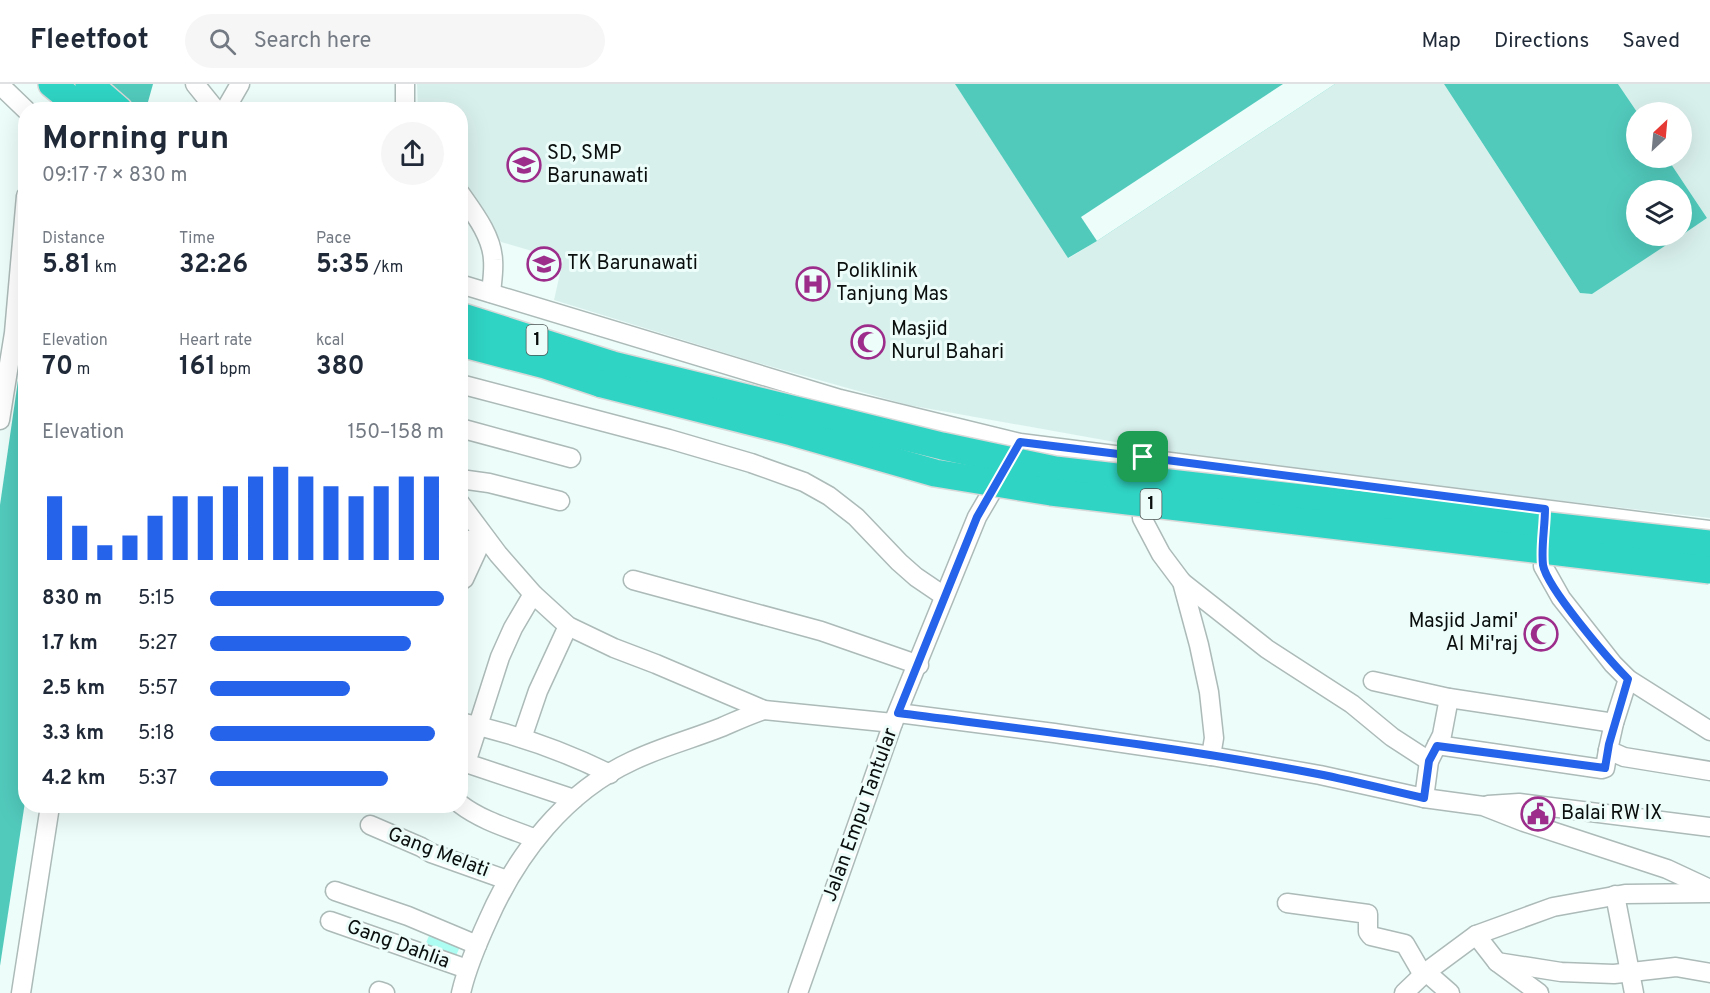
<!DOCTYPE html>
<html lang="en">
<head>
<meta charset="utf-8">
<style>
	body { margin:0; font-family:Overpass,sans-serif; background:#f6f6f7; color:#1f2937; height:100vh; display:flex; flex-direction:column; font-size:22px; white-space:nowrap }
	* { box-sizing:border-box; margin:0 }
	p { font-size:20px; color:#747a83 }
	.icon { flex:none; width:33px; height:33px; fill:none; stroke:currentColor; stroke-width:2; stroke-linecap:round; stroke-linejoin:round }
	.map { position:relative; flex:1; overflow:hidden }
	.drawer { position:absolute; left:18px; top:18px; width:450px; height:711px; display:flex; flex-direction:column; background:#fff; border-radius:24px; box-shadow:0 6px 24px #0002 }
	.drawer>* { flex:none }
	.needle { width:39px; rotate:26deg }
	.buttons { position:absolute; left:1626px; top:18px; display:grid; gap:12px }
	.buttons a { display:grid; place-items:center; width:66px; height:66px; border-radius:50%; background:#fff; box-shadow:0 6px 24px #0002; font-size:30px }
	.pin { position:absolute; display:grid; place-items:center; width:51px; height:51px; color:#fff; margin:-26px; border-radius:12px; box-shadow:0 3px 9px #0006 }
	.round { display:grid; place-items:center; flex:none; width:63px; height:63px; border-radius:32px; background:#f6f6f7 }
	.headline { display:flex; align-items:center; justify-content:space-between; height:102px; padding:0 24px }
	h1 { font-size:33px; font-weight:700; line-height:45px }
	.figures { display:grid; grid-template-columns:repeat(3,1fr); gap:9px; height:102px; padding:6px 24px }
	.figures div { display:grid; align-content:center }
	.figures b { font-size:26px; font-weight:700 }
	.figures small { font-size:16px; font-weight:400 }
	.figures p { font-size:16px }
	.chart { height:168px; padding:12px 24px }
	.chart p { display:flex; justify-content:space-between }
	.chart svg { width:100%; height:108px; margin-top:6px; stroke:#2563eb; stroke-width:6 }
	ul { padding:0 24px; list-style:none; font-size:20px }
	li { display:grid; grid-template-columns:96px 72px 1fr; align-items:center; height:45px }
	li i { height:15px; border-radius:8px; background:#2563eb }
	header { display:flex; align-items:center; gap:36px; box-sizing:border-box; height:84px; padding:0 30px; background:#fff; border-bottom:2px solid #e0e1e3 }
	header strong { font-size:28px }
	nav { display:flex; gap:33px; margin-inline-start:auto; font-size:21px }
	.search { width:420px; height:54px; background:#f6f6f7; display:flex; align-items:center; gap:15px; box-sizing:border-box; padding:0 21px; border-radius:33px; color:#747a83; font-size:22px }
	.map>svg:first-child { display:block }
</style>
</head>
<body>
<header>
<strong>Fleetfoot</strong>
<div class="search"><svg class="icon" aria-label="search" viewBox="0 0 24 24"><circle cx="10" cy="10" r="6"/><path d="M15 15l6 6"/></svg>Search here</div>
<nav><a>Map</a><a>Directions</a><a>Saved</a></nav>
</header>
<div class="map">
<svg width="1710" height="909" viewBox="0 0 1710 909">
	<rect width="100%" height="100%" fill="#edfdfa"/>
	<polygon fill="#d8f0ec" points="417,0 955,0 1069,174 1097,157 1335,0 1444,0 1580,209 1592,210 1707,134 1667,74 1682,74 1682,28 1637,28 1618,0 1710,0 1710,434 1232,379 908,321 748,276 554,216 563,176 501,158 461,98 460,26 418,25"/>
	<polygon fill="#aefdf2" points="432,845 462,858 455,874 425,861"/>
	<g fill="#51cabc">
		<polygon points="56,0 153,0 146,25 51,26"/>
		<polygon points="955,0 1335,0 1097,157 1068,174"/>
		<polygon points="1444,0 1618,0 1637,28 1636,74 1667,74 1707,134 1682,151 1682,106 1636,106 1636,152 1680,152 1592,210 1580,209"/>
		<polygon points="25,248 25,718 0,882 0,421"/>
	</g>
	<polygon fill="#edfdfa" points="1283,0 1335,0 1097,157 1081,133"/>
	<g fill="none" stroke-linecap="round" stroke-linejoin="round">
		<g stroke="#acbab8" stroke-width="21">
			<g id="minor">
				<polyline points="195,0 216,26"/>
				<polyline points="0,1 26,26"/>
				<polyline points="225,26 240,0"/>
				<polyline points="405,26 405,0"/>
				<path d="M460 109C474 129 492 152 493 176 494 187 492 198 491 209"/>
				<polyline points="460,200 840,315 1020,359 1710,446"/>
				<polyline points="460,300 669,355 751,379 804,398 829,412 856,433 899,478 916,493 944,512"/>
				<polyline points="0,336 14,249 26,112"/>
				<polyline points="460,344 571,374"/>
				<polyline points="460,395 489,399 560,417"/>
				<polyline points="1143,410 1142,434 1161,470 1182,498 1199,561 1209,608 1214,654 1211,672"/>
				<polyline points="460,419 498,470 533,510 568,542 614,564 656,580 764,626 893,639"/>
				<polyline points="460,456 487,456"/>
				<polyline points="1544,457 1543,482 1561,514 1613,580 1628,595 1710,647"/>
				<polyline points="460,494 464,495 482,456"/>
				<polyline points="633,496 821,547 919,581"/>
				<polyline points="1182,498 1267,565 1352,620 1392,653 1429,677"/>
				<polyline points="533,510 513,544 500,573 466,679 574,715"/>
				<polyline points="1628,595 1614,639 1608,666 1624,673 1710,687"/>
				<polyline points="1373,597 1449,614 1614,639"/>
				<polyline points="898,629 1054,649 1211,672 1320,691 1424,714 1483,722 1524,738 1667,785 1710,805"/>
				<path d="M460 638C512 649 562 666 610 690"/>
				<polyline points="522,654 538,607 568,542"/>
				<polyline points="1437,661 1602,685 1605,684 1608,666"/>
				<polyline points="1424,714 1429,677 1442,651 1449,614"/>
				<path d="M460 720C482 737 511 745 536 755"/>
				<polyline points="1488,721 1519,719 1710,743"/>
				<polyline points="370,741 421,763 431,769 507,796"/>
				<polyline points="335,807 408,832 477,861"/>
				<polyline points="1615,811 1634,909"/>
				<polyline points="1287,819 1368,830 1368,848 1371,852 1405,860 1423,891"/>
				<polyline points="330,837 467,885"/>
				<polyline points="1476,851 1497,878 1539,909"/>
				<polyline points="1497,878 1561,888 1614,890 1676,883 1710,889"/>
				<polyline points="1426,888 1450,909"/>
				<polyline points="379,907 385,909"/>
				<polyline points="21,909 50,722"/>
				<path d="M461 909C467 883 477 860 488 836 517 770 565 708 632 677 661 663 692 655 722 643 736 637 749 631 764 626"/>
				<polyline points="798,909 893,639 977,433 1001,392"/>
				<polyline points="1404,909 1426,888 1476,851 1553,823 1625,810 1710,809"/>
			</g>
		</g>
		<g stroke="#d8d9d8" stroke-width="30">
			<g id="highway">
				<polyline points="52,0 84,26"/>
				<polyline points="89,0 119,26"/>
				<polyline points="460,232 613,281"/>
				<polyline points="460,259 545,281 602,300"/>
			</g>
		</g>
		<use href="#minor" stroke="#fff" stroke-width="18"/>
		<use href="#highway" stroke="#2fd4c4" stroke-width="27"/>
		<g stroke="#d8d9d8" stroke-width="30" stroke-linecap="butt">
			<g id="highway-bridge">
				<polyline points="613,281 942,362 1055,386 1710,460"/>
				<polyline points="602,300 792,348 935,389 1051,408 1710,486"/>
			</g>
		</g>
		<use href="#highway-bridge" stroke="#2fd4c4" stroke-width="27"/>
	</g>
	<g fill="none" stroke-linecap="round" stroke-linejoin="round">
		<g stroke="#fff" stroke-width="12">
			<path id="route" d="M1020 358 1143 373 1545 425C1545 443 1541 463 1543 481 1547 504 1609 576 1628 595L1609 660 1605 684 1437 662 1429 677 1424 714C1389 706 1353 697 1318 690 1179 663 1038 647 898 629L977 433Z"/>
		</g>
		<use href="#route" stroke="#2563eb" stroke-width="8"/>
	</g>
	<defs>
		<g id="school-ring" transform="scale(1.725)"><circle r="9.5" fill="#edfdfa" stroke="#9d2d8b" stroke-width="1.5"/><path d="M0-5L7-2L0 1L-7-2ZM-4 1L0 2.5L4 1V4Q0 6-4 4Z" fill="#9d2d8b"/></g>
		<g id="hospital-ring" transform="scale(1.725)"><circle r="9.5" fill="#edfdfa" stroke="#9d2d8b" stroke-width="1.5"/><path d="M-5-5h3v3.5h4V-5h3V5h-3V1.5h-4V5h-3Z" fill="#9d2d8b"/></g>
		<g id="mosque-ring" transform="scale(1.725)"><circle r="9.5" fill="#edfdfa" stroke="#9d2d8b" stroke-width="1.5"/><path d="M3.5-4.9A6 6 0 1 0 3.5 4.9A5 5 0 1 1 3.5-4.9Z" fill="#9d2d8b"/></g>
		<g id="civic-ring" transform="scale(1.725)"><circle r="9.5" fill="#edfdfa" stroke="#9d2d8b" stroke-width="1.5"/><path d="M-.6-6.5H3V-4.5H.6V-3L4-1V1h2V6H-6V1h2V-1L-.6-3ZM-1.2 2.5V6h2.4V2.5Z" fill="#9d2d8b"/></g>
	</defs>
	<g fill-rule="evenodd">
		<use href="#school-ring" x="524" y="81"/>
		<use href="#school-ring" x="544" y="180"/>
		<use href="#hospital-ring" x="813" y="200"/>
		<use href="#mosque-ring" x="868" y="258"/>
		<use href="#mosque-ring" x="1541" y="550"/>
		<use href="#civic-ring" x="1538" y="730"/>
	</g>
	<g text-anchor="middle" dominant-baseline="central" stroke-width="6" stroke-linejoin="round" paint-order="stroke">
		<g fill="#edfdfa" stroke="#4e5655" stroke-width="1.5">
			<rect x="526.5" y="241" width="21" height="30" rx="4.5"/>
			<rect x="1140.5" y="405" width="21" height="30" rx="4.5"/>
		</g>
		<g font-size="18" font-weight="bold" fill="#0a0f0e">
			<text x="537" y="256">1</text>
			<text x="1151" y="420">1</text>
		</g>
		<g font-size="20" fill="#0a0f0e" stroke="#edfdfa" text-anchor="start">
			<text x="547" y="70">SD, SMP<tspan x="547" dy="23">Barunawati</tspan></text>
			<text x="567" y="180">TK Barunawati</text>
			<text x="836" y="188">Poliklinik<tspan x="836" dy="23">Tanjung Mas</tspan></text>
			<text x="891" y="246">Masjid<tspan x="891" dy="23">Nurul Bahari</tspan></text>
			<text x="1518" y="538" text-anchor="end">Masjid Jami'<tspan x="1518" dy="23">Al Mi'raj</tspan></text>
			<text x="1561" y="730">Balai RW IX</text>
		</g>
		<g font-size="20" fill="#0a0f0e" stroke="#edfdfa">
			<text transform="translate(861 731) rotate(-70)">Jalan Empu Tantular</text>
			<text transform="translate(438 769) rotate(21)">Gang Melati</text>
			<text transform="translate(398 861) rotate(20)">Gang Dahlia</text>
		</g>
	</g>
</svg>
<div class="buttons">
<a><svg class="needle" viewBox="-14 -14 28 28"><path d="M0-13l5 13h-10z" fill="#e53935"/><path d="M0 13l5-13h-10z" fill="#747a83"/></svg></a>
<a><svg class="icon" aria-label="layers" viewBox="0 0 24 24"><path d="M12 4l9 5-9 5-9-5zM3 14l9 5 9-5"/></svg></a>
</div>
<div class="pin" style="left:1143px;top:373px;background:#1e9e55"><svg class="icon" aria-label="arrive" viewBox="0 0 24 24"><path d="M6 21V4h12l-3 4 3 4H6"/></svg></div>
<section class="drawer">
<div class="headline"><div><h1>Morning run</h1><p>09:17 · 7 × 830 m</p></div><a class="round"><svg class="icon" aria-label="share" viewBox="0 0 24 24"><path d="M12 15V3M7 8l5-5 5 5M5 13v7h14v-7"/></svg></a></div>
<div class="figures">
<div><p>Distance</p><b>5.81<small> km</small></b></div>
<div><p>Time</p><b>32:26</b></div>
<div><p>Pace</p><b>5:35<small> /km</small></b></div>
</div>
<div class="figures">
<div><p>Elevation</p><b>70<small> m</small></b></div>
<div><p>Heart rate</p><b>161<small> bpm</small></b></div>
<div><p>kcal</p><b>380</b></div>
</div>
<div class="chart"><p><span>Elevation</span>150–158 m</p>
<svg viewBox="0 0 160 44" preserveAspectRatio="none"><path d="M5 44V18M15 44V30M25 44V38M35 44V34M45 44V26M55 44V18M65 44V18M75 44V14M85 44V10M95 44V6M105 44V10M115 44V14M125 44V18M135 44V14M145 44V10M155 44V10"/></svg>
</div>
<ul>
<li><b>830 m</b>5:15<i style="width:100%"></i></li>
<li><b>1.7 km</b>5:27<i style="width:86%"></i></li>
<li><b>2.5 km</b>5:57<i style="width:60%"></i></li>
<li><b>3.3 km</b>5:18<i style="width:96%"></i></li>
<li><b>4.2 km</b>5:37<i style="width:76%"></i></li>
</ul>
</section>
</div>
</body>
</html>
